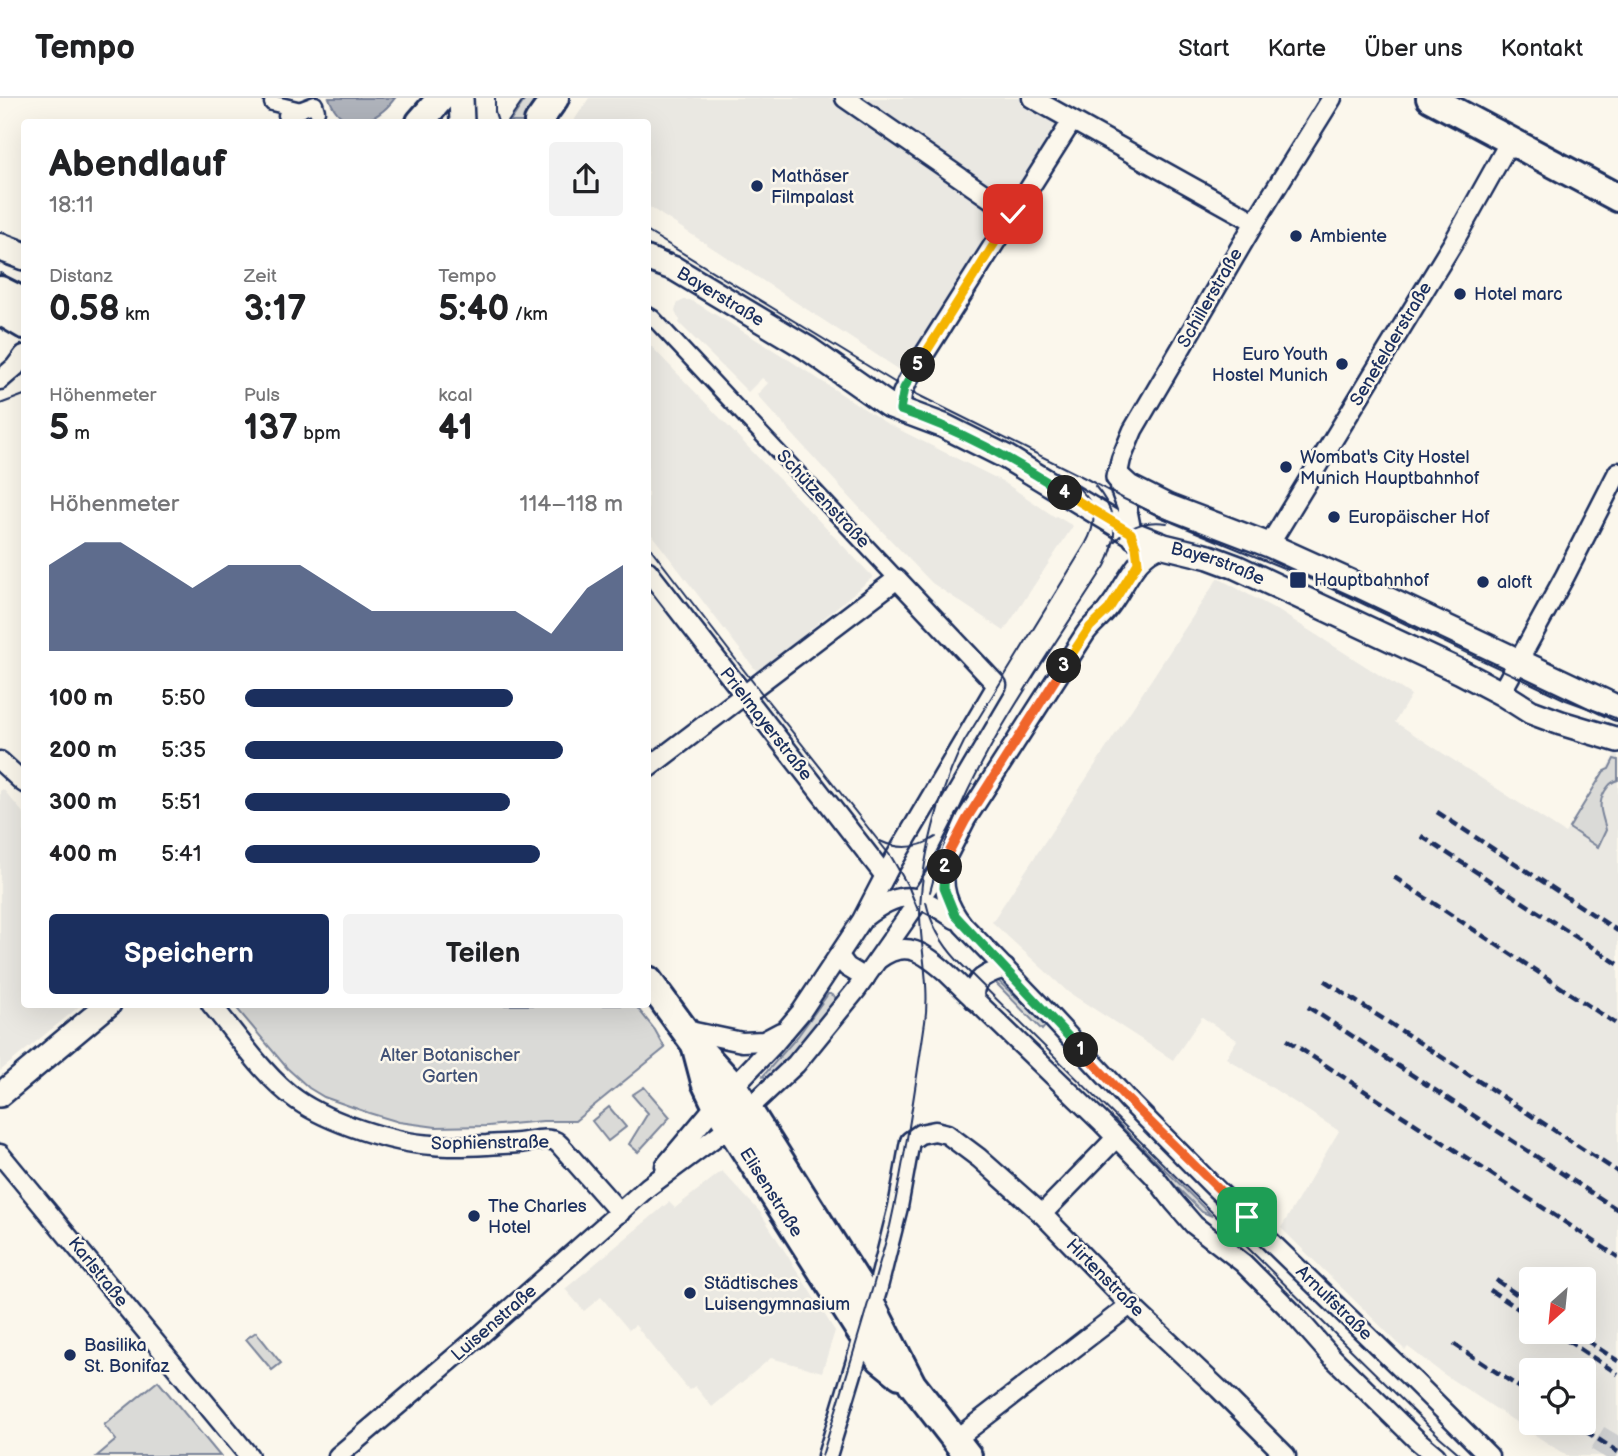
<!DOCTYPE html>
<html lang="de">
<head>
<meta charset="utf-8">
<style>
	body { margin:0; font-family:"Balsamiq Sans",sans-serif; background:#f2f2f2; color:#202124; height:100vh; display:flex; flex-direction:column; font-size:26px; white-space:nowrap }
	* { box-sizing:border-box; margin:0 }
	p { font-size:23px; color:#757577 }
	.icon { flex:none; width:38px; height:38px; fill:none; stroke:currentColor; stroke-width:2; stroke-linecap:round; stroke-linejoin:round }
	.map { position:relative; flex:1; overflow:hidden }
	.sheet { position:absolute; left:21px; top:21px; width:630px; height:889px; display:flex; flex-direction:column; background:#fff; border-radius:7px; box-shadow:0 7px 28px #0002 }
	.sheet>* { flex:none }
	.needle { width:46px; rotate:207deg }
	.tools { position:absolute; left:1519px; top:1169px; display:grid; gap:14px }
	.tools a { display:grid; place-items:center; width:77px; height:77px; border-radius:7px; background:#fff; box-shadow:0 7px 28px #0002; font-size:35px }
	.pin { position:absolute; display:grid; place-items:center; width:60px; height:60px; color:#fff; margin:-30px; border-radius:14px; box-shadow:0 4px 10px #0006 }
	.km { position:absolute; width:35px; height:35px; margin:-18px; border-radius:50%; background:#222; color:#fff; font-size:19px; line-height:35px; text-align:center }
	.round { display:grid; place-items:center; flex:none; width:74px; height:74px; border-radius:7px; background:#f2f2f2 }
	.summary { display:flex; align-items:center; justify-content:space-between; height:119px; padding:0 28px }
	h1 { font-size:38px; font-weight:800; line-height:52px }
	.figures { display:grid; grid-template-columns:repeat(3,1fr); gap:10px; height:119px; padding:7px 28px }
	.figures div { display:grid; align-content:center }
	.figures b { font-size:35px; font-weight:800 }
	.figures small { font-size:19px; font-weight:400 }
	.figures p { font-size:19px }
	.chart { height:196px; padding:14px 28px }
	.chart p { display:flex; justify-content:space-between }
	.chart svg { width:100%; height:126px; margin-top:7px; fill:#1b2f5e; opacity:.7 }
	.button { display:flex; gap:14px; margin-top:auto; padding:14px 28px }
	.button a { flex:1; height:80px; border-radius:7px; background:#1b2f5e; color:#fff; font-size:28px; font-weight:800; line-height:80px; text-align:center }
	.button a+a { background:#f2f2f2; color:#202124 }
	ul { padding:0 28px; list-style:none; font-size:23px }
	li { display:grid; grid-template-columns:112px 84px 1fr; align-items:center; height:52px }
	li i { height:18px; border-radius:9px; background:#1b2f5e }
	header { display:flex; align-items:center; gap:42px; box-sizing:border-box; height:98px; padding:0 35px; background:#fff; border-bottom:2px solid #e0e0e0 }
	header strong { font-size:33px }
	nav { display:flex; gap:38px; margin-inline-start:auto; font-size:24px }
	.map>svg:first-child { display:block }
</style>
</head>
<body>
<header>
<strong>Tempo</strong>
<nav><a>Start</a><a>Karte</a><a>Über uns</a><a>Kontakt</a></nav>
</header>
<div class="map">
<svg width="1618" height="1358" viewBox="0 0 1618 1358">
	<rect width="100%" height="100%" fill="#fbf7ec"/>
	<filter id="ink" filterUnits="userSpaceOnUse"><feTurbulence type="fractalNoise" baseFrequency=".0143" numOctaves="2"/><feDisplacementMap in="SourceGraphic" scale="14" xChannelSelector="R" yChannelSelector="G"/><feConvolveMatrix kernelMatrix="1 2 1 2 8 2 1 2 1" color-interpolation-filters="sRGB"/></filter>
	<g filter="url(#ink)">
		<g fill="#eae8e2" fill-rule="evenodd">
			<polygon points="589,0 1020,0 1059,23 909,278 648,108 648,24 573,24"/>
			<polygon points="684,202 690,202 698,206 783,258 886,325 1002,383 1055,419 1056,418 1073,428 1004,533 932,485 856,406 757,297 768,285 762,280 748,294 679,225 680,222 677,218 675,212 678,205"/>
			<polygon points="648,245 873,479 758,575 648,432"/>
			<path d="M1218 480 1277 512 1411 597 1395 624 1565 735 1618 652V1358H1567L1442 1275 1408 1249 1405 1252 1281 1130 1339 1033 1226 960 1237 942 1202 919 1173 962 1068 894 992 824ZM1531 1181H1584V1234H1531ZM1531 1272H1584V1325H1531Z"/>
			<polygon points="3,691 24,716 24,906 81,907 0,973 0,693"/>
			<polygon points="722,1073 760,1114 835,1233 822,1274 771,1260 712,1309 695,1288 689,1292 635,1227 629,1232 601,1199 584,1213 565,1191 669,1104 675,1110"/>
		</g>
		<g fill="#dadad7" stroke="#7a849a" stroke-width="2">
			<polygon points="526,0 540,0 524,24 510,24"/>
			<path d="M1614 661 1618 662V682C1611 684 1609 687 1605 693 1596 708 1603 717 1606 732L1598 749 1569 730 1604 673 1609 671Z"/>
			<path d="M990 879H994C1012 896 1030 910 1046 927L1042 932Z"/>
			<polygon points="828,896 830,896 838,901 804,943 768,982 763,978 798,938"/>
			<polygon points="234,907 635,907 655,932 665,950 575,1023 543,1023 488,1028 436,1029 399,1024 369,1015 324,999 309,990 287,970"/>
			<polygon points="644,989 670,1019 638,1054 629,1046 648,1015 632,997"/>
			<polygon points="609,1009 626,1029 608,1043 592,1023"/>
			<polygon points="1115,1022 1212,1118 1202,1114 1127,1040 1109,1028"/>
			<polygon points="256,1234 281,1265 272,1272 246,1241"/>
			<polygon points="158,1283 220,1358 97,1358 116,1342 104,1327"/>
		</g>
		<path fill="#afb3bb" stroke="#747e96" stroke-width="2" d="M329 0H395C376 26 343 37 329 0Z"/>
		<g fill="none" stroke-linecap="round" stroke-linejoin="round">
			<polyline stroke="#cecfd0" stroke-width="26" stroke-dasharray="26 13" stroke-linecap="butt" points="1602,1358 1618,1331"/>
			<g stroke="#1b2f5e" stroke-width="19">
				<g id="pedestrian">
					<polyline points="272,5 301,12"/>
					<polyline points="290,24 286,17 315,6 317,13"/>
					<polyline points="648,217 653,220 897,481"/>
				</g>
			</g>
			<g stroke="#1b2f5e" stroke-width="23">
				<g id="minor">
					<polyline points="845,0 1013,116"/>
					<polyline points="1032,0 1255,124"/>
					<polyline points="0,282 15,269 24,257"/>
					<polyline points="900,312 902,296 908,282 1072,23"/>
					<polyline points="1133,441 1127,410 1121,394 1118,375 1121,361 1133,332 1255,124 1332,0"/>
					<polyline points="1269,447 1453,145 1510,43"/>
					<polyline points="648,473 885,778"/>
					<polyline points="1501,595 1565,478 1618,374"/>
					<polyline points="0,663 24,685"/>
					<polyline points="648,670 897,481 997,587 889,770 862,822 801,914 773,947 716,1007 665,1068"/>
					<path d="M946 764C941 789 947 807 963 827L1039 906 1129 1003 1211 1086 1415 1284 1489 1358"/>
					<path d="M865 819C903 789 918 796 955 821"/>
					<polyline points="839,858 847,869 865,880"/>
					<path d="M879 861C906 840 925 856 946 874L1100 1023 1154 1078 1174 1104 1194 1127 1243 1165 1294 1216 1331 1258 1417 1342 1436 1358"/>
					<path d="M974 902C974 898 974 893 975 890 978 878 995 873 1005 870"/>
					<path d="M211 906C236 936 266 981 297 1002 330 1025 393 1045 433 1047 451 1049 469 1048 487 1047 497 1046 508 1046 519 1045 529 1044 541 1040 551 1042 555 1042 557 1044 560 1047L620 1115"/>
					<polyline points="685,932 742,944 764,943 781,934"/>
					<polyline points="0,1056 249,1358"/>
					<polyline points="1042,1116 1116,1040"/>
					<polyline points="956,1341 1130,1207"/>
					<path d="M338 1358 476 1241 648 1089 729 1029 796 966 857 891 904 824 942 768 966 721 1085 536C1091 527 1100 521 1107 512 1126 490 1133 457 1164 448"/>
					<polyline points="827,1358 877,1193 898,1109 910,1043 920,1036 935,1033 947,1036 979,1060 1042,1116 1130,1207 1219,1291 1286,1358"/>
				</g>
			</g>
			<g stroke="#1b2f5e" stroke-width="28">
				<g id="tertiary">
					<polyline points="461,0 462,24"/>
					<path id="s1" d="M648 161 675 171 807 250 888 307 944 328 1006 359 1131 435 1164 448 1209 459 1236 469 1461 574 1501 595 1531 614 1561 625 1618 642"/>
					<polyline points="1118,379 1129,389 1167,408 1269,447 1362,489 1618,610"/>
					<polyline points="0,997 109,906"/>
				</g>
			</g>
			<g stroke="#1b2f5e" stroke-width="32">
				<g id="secondary">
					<polyline points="1430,0 1618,100"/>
					<polyline points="420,24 441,0"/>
					<polyline points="538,24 555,0"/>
					<polyline points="0,149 24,158"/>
					<polyline points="0,192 24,204"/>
					<polyline points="0,213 24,227"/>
					<polyline points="648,882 694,945 734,989 872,1208 912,1286 968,1358"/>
					<path id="s2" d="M696 950 705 984 716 1007 863 1238 880 1261 900 1277"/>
				</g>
			</g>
			<use href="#pedestrian" stroke="#fbf7ec" stroke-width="14"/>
			<use href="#minor" stroke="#fbf7ec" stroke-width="18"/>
			<use href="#tertiary" stroke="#fbf7ec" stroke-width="23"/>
			<use href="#secondary" stroke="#fbf7ec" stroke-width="26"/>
			<g stroke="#1b2f5e" stroke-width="2">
				<polyline points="495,0 495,14 498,24"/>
				<polyline points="508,24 525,0"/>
				<polyline points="648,134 904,290 1087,381 1124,401 1174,425 1315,483 1566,602 1618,621"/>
				<polyline points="648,147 670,157"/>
				<polyline points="0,175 24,187"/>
				<polyline points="0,306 24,297"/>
				<polyline points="648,447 756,588 892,760 909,790 918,812"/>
				<path d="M1111 447C1127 429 1143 422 1167 425"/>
				<path d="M880 743C899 752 918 751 936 739"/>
				<path d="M930 794C960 676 1041 569 1105 468 1120 439 1117 413 1095 388"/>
				<path d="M926 804C931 826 942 846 957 862L1340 1241 1440 1339 1462 1358"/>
				<path d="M822 1358C840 1300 857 1243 874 1185 879 1166 885 1147 890 1128 905 1061 915 992 925 924 930 888 921 854 920 818 920 766 940 690 964 644L1086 445C1104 412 1088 395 1061 376"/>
			</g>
			<g stroke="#1b2f5e" stroke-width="4.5" stroke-dasharray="10 5" stroke-linecap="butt">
				<polyline points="1437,714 1618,833"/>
				<polyline points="1421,738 1618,866"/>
				<polyline points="1394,779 1618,927"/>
				<polyline points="1325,883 1618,1074"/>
				<polyline points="1308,909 1618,1112"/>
				<polyline points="1287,942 1618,1159"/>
				<polyline points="1496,1182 1531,1206"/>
				<polyline points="1490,1192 1531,1219"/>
				<polyline points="1554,1234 1618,1276"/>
				<polyline points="1574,1234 1618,1263"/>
				<polyline points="1454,1246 1531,1297"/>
				<polyline points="1573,1325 1618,1354"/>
			</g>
		</g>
	</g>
	<g fill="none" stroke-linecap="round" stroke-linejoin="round" filter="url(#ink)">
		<g stroke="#fff" stroke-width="14">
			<polyline id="split-1" points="1081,952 1124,998 1247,1119"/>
		</g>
		<g stroke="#fff" stroke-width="14">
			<polyline id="split-2" points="945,769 944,790 955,817 1081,952"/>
		</g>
		<g stroke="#fff" stroke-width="14">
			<polyline id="split-3" points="945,769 946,760 966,722 1064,568"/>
		</g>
		<g stroke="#fff" stroke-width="14">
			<polyline id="split-4" points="1064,568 1090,529 1109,511 1138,465 1136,449 1131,435 1065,395"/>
		</g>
		<g stroke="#fff" stroke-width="14">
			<path id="split-5" d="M918 267 904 290 900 312C959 331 1013 362 1065 395"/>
		</g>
		<g stroke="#fff" stroke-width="14">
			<polyline id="split-6" points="918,267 1013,116"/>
		</g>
		<use href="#split-1" stroke="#f0652b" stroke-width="9"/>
		<use href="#split-2" stroke="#22a559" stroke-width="9"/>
		<use href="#split-3" stroke="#f0652b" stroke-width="9"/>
		<use href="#split-4" stroke="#f5b400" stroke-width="9"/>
		<use href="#split-5" stroke="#22a559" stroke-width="9"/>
		<use href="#split-6" stroke="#f5b400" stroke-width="9"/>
	</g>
	<g fill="#1b2f5e" stroke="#fbf7ec" stroke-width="2.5">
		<circle cx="757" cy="88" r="7"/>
		<circle cx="1296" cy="138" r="7"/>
		<circle cx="1460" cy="196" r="7"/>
		<circle cx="1342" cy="266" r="7"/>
		<circle cx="1286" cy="369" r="7"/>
		<circle cx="1334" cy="419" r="7"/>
		<rect x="1289" y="473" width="18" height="18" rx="3.5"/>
		<circle cx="1483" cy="484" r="7"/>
		<circle cx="474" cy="1118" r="7"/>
		<circle cx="690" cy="1195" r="7"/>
		<circle cx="70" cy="1257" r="7"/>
	</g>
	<g text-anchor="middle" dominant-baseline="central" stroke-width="5" stroke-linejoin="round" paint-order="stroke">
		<g font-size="18" fill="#1b2f5e" stroke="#fbf7ec" text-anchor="start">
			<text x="771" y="78">Mathäser<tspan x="771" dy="21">Filmpalast</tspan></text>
			<text x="1310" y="138">Ambiente</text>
			<text x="1474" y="196">Hotel marc</text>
			<text x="1328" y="256" text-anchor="end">Euro Youth<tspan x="1328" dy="21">Hostel Munich</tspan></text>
			<text x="1300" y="359">Wombat's City Hostel<tspan x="1300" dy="21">Munich Hauptbahnhof</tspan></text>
			<text x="1348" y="419">Europäischer Hof</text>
			<text x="1314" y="482">Hauptbahnhof</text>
			<text x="1497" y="484">aloft</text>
			<text x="488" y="1108">The Charles<tspan x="488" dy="21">Hotel</tspan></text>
			<text x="704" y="1185">Städtisches<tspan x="704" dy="21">Luisengymnasium</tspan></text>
			<text x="84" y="1247">Basilika<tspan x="84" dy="21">St. Bonifaz</tspan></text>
		</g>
		<g font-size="18" fill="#1b2f5e" stroke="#fbf7ec">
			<text stroke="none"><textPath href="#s1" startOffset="82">Bayerstraße</textPath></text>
			<text transform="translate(1210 200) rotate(-60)">Schillerstraße</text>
			<text transform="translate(1391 246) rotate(-59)">Senefelderstraße</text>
			<text transform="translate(823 401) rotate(47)">Schützenstraße</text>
			<text stroke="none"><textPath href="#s1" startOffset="649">Bayerstraße</textPath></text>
			<text transform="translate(766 626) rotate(52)">Prielmayerstraße</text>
			<text transform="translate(490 1045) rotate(-1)">Sophienstraße</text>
			<text stroke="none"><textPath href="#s2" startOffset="164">Elisenstraße</textPath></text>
			<text transform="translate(98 1174) rotate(51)">Karlstraße</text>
			<text transform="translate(1105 1180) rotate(45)">Hirtenstraße</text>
			<text transform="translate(1334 1205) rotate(44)">Arnulfstraße</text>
			<text transform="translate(494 1225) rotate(-41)">Luisenstraße</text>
		</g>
		<g font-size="18" fill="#415176" stroke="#fbf7ec">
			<text x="450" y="957">Alter Botanischer<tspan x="450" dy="21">Garten</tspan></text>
		</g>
	</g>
</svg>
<div class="tools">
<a><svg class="needle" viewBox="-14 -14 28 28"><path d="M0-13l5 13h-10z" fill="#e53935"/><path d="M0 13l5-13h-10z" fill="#757577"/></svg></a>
<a><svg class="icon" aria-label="locate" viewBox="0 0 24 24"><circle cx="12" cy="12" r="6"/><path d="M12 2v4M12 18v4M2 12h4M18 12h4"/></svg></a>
</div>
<div class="pin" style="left:1247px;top:1119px;background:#1e9e55"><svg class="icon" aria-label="arrive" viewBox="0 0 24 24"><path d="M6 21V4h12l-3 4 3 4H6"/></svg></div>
<div class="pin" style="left:1013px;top:116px;background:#d93025"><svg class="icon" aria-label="check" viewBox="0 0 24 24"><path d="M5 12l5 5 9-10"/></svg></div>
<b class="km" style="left:1081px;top:952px">1</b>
<b class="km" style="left:945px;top:769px">2</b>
<b class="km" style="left:1064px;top:568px">3</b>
<b class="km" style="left:1065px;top:395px">4</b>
<b class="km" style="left:918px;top:267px">5</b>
<section class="sheet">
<div class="summary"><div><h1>Abendlauf</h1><p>18:11</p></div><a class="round"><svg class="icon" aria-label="share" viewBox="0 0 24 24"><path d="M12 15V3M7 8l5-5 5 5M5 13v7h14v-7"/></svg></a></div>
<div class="figures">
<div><p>Distanz</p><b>0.58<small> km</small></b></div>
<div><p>Zeit</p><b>3:17</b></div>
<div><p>Tempo</p><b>5:40<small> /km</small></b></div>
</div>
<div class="figures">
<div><p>Höhenmeter</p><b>5<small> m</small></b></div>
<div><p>Puls</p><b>137<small> bpm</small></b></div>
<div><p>kcal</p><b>41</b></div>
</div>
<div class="chart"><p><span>Höhenmeter</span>114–118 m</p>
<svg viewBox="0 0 160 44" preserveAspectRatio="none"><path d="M0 44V14L10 6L20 6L30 14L40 22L50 14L60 14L70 14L80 22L90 30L100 30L110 30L120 30L130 30L140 38L150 22L160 14V44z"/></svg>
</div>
<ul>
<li><b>100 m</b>5:50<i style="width:71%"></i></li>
<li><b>200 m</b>5:35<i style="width:84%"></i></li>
<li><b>300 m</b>5:51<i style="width:70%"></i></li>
<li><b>400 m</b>5:41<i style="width:78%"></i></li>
</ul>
<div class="button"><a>Speichern</a><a>Teilen</a></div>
</section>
</div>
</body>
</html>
